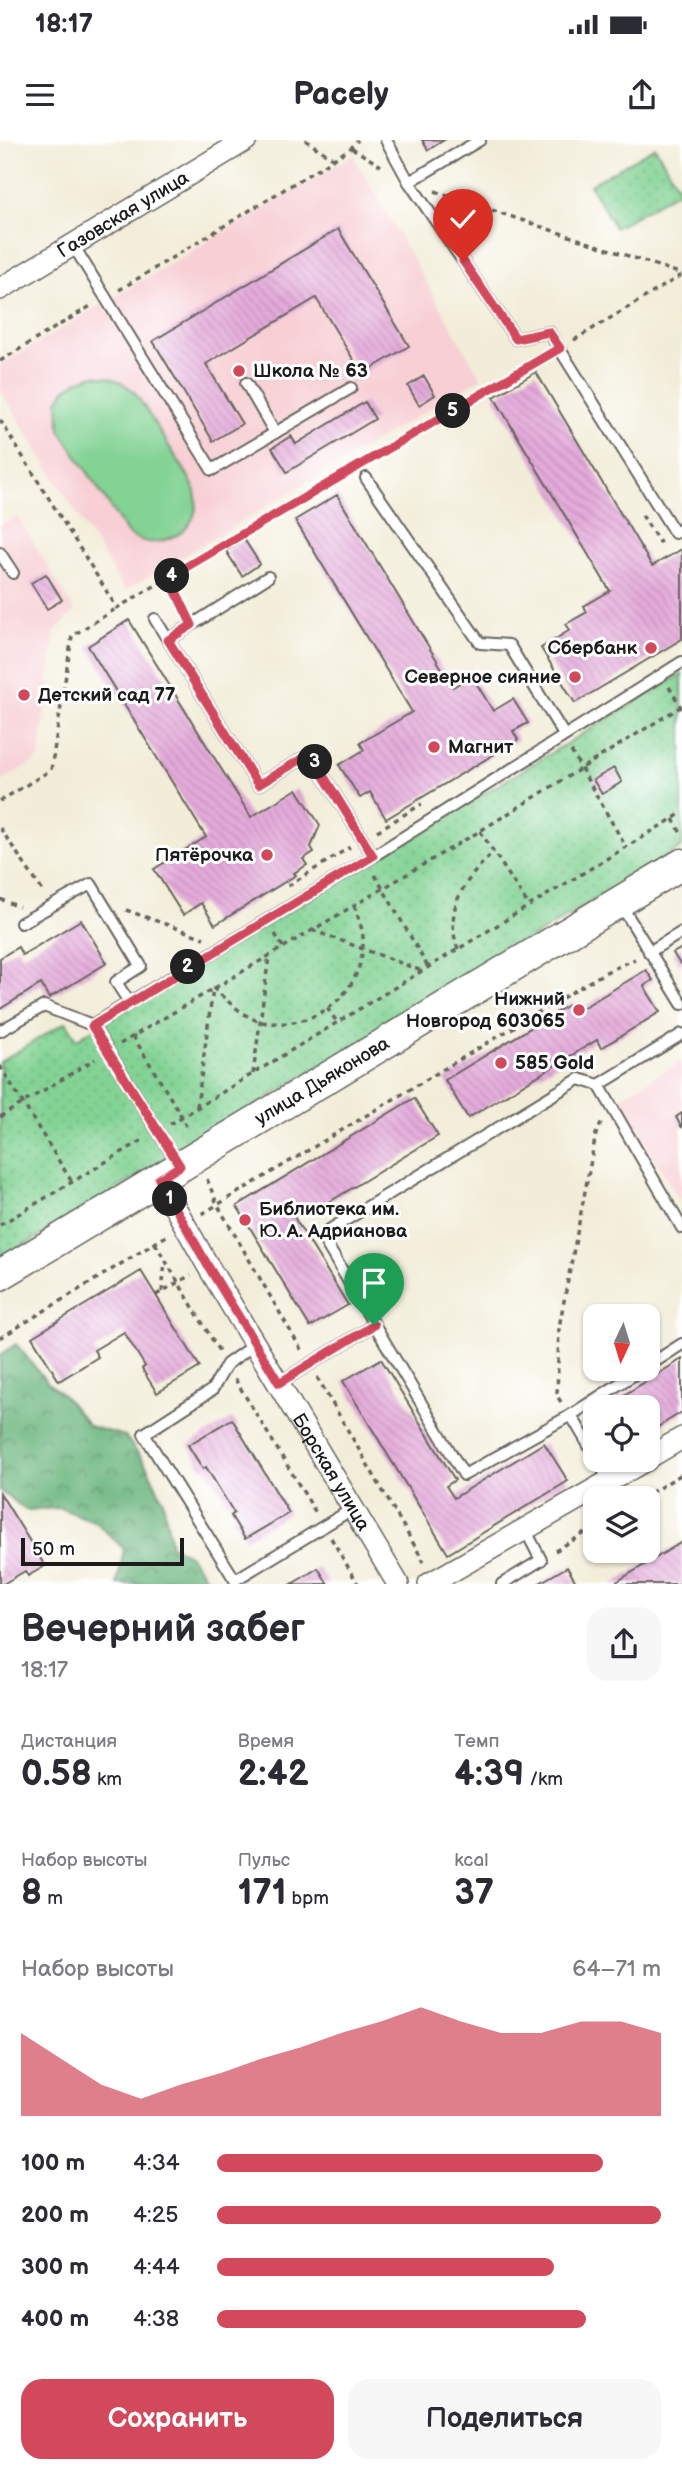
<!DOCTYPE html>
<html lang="ru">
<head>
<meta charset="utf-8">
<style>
	body { margin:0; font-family:"Balsamiq Sans",sans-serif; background:#f7f7f7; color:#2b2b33; height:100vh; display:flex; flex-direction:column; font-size:26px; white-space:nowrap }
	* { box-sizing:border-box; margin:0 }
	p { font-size:23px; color:#7c7c81 }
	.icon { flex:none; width:38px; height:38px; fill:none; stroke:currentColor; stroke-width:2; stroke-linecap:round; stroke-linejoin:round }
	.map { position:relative; height:1444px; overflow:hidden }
	.sheet { display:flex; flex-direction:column; background:#fff; flex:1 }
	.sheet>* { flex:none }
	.needle { width:46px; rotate:184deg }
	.fabs { position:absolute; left:583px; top:1164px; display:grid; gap:14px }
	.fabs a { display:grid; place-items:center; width:77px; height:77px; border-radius:14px; background:#fff; box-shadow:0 2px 5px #0004; font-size:35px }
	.scale { position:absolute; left:21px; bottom:18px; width:163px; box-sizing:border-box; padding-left:7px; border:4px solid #1c1c1c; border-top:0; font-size:19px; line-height:24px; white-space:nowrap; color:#1c1c1c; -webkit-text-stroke:5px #fff; paint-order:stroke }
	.pin { position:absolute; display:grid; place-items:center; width:60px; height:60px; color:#fff; margin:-72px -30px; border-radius:50% 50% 50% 0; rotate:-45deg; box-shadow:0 0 7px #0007 }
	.pin .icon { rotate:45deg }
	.km { position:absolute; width:35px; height:35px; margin:-18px; border-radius:50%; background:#222; color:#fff; font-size:19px; line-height:35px; text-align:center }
	.round { display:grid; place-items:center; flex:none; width:74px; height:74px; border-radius:21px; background:#f7f7f7 }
	.headline { display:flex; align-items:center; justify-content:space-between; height:119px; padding:0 21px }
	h1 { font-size:38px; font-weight:600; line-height:52px }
	.figures { display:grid; grid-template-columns:repeat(3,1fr); gap:10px; height:119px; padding:7px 21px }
	.figures div { display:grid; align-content:center }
	.figures b { font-size:35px; font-weight:600 }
	.figures small { font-size:19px; font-weight:400 }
	.figures p { font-size:19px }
	.chart { height:196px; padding:14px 21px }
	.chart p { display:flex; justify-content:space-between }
	.chart svg { width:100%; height:126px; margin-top:7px; fill:#d1495b; opacity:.7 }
	.primary-button { display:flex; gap:14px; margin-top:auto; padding:14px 21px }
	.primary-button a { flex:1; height:80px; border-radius:21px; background:#d1495b; color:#fff; font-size:28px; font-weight:600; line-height:80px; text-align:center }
	.primary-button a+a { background:#f7f7f7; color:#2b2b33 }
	ul { padding:0 21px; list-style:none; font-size:23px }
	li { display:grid; grid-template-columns:112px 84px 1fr; align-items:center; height:52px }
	li i { height:18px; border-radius:9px; background:#d1495b }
	.status { display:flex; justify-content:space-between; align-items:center; height:49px; padding:0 35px; background:#fff; direction:ltr }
	.status svg { height:19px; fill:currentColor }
	header { display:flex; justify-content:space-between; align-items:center; height:91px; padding:0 21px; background:#fff; font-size:32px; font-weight:600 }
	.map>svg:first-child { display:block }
</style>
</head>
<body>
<div class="status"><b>18:17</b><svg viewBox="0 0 49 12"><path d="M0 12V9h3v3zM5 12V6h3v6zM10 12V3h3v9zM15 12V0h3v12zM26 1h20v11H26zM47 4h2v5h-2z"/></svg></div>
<header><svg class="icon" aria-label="menu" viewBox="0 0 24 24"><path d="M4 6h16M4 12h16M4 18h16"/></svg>Pacely<svg class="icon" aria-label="share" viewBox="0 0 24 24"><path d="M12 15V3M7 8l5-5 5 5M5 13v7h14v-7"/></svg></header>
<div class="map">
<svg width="682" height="1444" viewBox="0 0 682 1444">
	<defs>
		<pattern id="forest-crowns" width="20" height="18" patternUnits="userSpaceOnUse" patternTransform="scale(1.75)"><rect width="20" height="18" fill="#6ab57e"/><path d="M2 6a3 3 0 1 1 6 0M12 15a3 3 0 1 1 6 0" fill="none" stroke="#569266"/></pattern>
		<pattern id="park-dots" width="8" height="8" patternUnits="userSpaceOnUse" patternTransform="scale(1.75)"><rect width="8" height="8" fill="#83d394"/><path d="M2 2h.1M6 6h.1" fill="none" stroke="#71b57f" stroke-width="1.8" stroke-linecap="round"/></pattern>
		<pattern id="building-back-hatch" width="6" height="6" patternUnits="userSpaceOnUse" patternTransform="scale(1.75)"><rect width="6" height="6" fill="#e4aada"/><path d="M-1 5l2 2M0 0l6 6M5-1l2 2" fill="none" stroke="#c392ba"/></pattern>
	</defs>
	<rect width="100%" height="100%" fill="#fff"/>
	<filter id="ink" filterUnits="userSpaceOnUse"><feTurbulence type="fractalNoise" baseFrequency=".0143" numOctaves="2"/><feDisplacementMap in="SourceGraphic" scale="14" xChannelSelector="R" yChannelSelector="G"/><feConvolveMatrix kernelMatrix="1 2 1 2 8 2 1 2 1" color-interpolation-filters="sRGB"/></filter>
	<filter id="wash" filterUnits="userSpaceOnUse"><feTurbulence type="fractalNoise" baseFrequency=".00686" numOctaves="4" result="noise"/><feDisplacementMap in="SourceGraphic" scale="28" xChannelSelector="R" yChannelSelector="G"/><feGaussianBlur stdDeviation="1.57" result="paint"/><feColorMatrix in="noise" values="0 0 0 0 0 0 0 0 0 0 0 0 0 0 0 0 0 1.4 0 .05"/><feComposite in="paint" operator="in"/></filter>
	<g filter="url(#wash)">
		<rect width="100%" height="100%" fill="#f2edd8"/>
		<g fill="#f7cfd4">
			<polygon points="353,15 481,238 125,451 0,250 0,225"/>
			<polygon points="17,376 75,471 55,491 39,619 0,642 0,386"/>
			<polygon points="682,921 682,1065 619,958"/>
		</g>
		<polygon fill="url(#forest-crowns)" stroke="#43684d" stroke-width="2" points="16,1204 47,1242 64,1256 89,1286 125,1296 145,1323 163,1360 171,1405 189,1415 211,1444 117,1444 124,1409 96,1382 60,1368 26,1370 0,1351 0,1215"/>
		<g fill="url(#park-dots)" stroke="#507858" stroke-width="2">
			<polygon points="655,7 680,50 615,88 590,45"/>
			<polygon points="682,534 682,707 0,1120 0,922 66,882 77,899"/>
		</g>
		<path fill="#83d394" stroke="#507858" stroke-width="2" d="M94 235C112 237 123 241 136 254 149 274 161 294 174 314 181 326 192 338 195 352 200 370 191 390 173 397 154 405 145 404 128 394L60 290 58 261 65 250 78 241Z"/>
		<g id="blocks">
			<g fill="url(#building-back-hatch)">
				<polygon points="422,0 444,0 428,10"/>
				<polygon points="338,89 409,206 362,234 316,158 206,224 242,284 213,301 153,201"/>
				<polygon points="536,232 652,426 682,409 682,499 575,563 541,508 570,490 566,484 587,472 584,466 610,451 494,257"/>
				<polygon points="424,236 435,255 419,265 408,246"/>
				<polygon points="365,262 375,279 287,332 272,308 291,296 296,304"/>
				<polygon points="337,355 453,547 472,536 493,571 513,559 528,583 513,591 518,600 386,679 370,652 360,658 339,625 364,610 360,603 412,572 295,380"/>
				<polygon points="244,399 260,424 242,436 226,411"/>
				<polygon points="46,434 62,460 47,469 31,443"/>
				<polygon points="129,480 251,677 297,649 320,685 311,707 314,712 303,719 307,725 294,733 296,735 215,785 201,763 183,775 154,729 206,697 88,506"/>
				<polygon points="614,628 622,642 602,654 593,640"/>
				<polygon points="81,780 107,823 49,858 41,844 0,869 0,818 18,807 22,815"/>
				<polygon points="682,808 682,823 680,824 673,813"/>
				<polygon points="646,830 653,840 644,846 660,872 601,908 597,900 468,978 445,940 573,862 579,870"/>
				<polygon points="414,958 438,996 311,1073 308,1069 294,1077 348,1165 310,1187 237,1066"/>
				<polygon points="682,973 682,988 676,977"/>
				<polygon points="141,1131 200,1227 157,1253 142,1229 145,1226 124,1192 94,1210 98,1217 59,1241 32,1197"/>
				<polygon points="381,1219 455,1340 446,1346 454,1358 544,1303 568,1341 448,1414 343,1241"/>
				<polygon points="682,1219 682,1272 648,1293 648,1267 620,1267 616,1260"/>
				<polygon points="232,1279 289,1373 245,1399 231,1376 234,1373 206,1327 203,1329 188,1305"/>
				<polygon points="0,1353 45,1426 28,1436 25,1431 3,1444 0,1444"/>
				<polygon points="682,1402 682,1444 613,1444"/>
				<polygon points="567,1427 577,1444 538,1444"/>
				<polygon points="318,1428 328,1444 292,1444"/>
			</g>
		</g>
	</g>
	<g filter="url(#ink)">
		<use href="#blocks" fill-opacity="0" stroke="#67655e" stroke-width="2"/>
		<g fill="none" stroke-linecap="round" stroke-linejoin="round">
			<g stroke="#67655e" stroke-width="14">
				<g id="service">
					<polyline points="386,0 409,42"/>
					<polyline points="480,0 409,42 516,199 549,192 675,393 682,389"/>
					<polyline points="73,105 212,330 351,248"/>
					<polyline points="246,243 275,293"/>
					<polyline points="366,338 480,503 509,505 564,595"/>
					<polyline points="0,413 13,433"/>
					<polyline points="155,479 258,645 310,614 373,716"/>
					<polyline points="168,500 268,437"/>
					<polyline points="621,765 682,864"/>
					<polyline points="21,783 91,744 141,826 116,842 129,862"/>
					<polyline points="649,812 682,792"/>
					<polyline points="92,885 367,720 682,522"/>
					<polyline points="0,891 44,866 92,885 179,1025"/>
					<polyline points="599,945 682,1088"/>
					<polyline points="255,1204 227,1224 212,1250 144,1294 235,1440 354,1368"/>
					<polyline points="648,1226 682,1204"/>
					<polyline points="279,1243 374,1185"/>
					<polyline points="571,1275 644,1228"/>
					<polyline points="595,1316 571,1275 464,1335 321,1095 579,939 599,945 682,894"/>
					<polyline points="597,1320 610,1341"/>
					<polyline points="502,1444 541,1420 525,1389"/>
				</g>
			</g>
			<g stroke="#67655e" stroke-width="24">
				<g id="minor">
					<path id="s1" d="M0 149 246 0"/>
					<path id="s2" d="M159 1039 208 1126 398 1444"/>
					<polyline points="648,1318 682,1298"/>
					<polyline points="429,1444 646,1320"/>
				</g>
			</g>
			<g stroke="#67655e" stroke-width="33">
				<g id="secondary">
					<path id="s3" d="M0 1135 682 724"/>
				</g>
			</g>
			<g stroke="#67655e" stroke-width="3.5" stroke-dasharray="5 5" stroke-linecap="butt">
				<polyline points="305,0 334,19"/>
				<polyline points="352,8 381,26"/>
				<polyline points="435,51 682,134"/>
				<polyline points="119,150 334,19 351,8 358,0"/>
				<polyline points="574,200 682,135"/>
				<polyline points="0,221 94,164"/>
				<polyline points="0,280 117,468 353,330"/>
				<polyline points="365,322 546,217"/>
				<polyline points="642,375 659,402 661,401"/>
				<polyline points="169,437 185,470"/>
				<polyline points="669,547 682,569"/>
				<polyline points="571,611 626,707"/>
				<polyline points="0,661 51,630 72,496 117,468"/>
				<polyline points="673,679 682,695"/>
				<polyline points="0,688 44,753"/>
				<polyline points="377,691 422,664"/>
				<polyline points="480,691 529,766"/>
				<polyline points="375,735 428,827"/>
				<polyline points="288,746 350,707"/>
				<polyline points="0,759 19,767"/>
				<polyline points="126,770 204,798"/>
				<polyline points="312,790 422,831"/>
				<polyline points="275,794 283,807"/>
				<path d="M458 809C443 768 465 739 494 712"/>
				<path d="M213 848C227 860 244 878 262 882 316 891 365 853 363 797 362 786 357 775 354 765"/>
				<polyline points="327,868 337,882"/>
				<polyline points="133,896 182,977 188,991"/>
				<polyline points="120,904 480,691 682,566"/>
				<polyline points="0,926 72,1042"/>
				<polyline points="253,934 269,816"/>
				<polyline points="197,967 213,848"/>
				<polyline points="0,977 95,919"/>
				<polyline points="170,984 682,673"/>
				<polyline points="207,1039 217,1064 303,1213"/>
				<polyline points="202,1074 604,833 635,819"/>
				<polyline points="0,1085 146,998"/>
				<polyline points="155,1103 219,1211"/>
				<polyline points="162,1152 165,1122"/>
				<polyline points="156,1155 191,1135"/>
				<polyline points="0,1198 168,1095"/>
				<polyline points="317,1237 424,1422"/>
				<polyline points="235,1239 316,1373"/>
				<polyline points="561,1262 557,1256 559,1187 596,994 602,982"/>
				<polyline points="642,1358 682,1334"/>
				<polyline points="331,1398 358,1444"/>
				<polyline points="555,1411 595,1387"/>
			</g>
			<use href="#service" stroke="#fff" stroke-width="10"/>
			<use href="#minor" stroke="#fff" stroke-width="21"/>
			<use href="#secondary" stroke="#fff" stroke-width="30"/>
		</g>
	</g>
	<g fill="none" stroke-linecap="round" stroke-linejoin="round" filter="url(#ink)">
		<g stroke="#fff" stroke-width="14">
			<polyline id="route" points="374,1185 279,1243 208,1126 159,1039 180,1026 92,886 373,716 310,614 258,645 168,500 192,485 169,437 560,208 549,192 516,199 463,121"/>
		</g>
		<use href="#route" stroke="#d1495b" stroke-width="9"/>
	</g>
	<g fill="#d1495b" stroke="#fff" stroke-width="2.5">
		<circle cx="239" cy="231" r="7"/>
		<circle cx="651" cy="508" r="7"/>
		<circle cx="575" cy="537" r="7"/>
		<circle cx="24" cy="555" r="7"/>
		<circle cx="434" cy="607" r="7"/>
		<circle cx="267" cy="715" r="7"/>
		<circle cx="579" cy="870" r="7"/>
		<circle cx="501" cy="923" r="7"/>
		<circle cx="245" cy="1080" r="7"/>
	</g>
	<g text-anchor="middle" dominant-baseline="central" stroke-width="6" stroke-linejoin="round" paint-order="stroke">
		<g font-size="19" fill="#1c1c1c" stroke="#fff">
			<text stroke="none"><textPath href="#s1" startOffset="144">Газовская улица</textPath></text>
			<text stroke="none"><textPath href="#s3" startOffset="376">улица Дьяконова</textPath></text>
			<text stroke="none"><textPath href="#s2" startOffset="340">Борская улица</textPath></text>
		</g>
		<g font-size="19" font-weight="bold" fill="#1c1c1c" stroke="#fff" text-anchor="start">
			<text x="253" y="231">Школа № 63</text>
			<text x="637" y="508" text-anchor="end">Сбербанк</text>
			<text x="561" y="537" text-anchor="end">Северное сияние</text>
			<text x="38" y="555">Детский сад 77</text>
			<text x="448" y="607">Магнит</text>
			<text x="253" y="715" text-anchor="end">Пятёрочка</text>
			<text x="565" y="859" text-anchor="end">Нижний<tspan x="565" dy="22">Новгород 603065</tspan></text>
			<text x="515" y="923">585 Gold</text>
			<text x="259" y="1069">Библиотека им.<tspan x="259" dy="22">Ю. А. Адрианова</tspan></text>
		</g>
	</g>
</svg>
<div class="fabs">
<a><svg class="needle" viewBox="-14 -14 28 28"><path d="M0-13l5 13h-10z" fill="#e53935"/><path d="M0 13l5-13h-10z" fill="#7c7c81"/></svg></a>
<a><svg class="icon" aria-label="locate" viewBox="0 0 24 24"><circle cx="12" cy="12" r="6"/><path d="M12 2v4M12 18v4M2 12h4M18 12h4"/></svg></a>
<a><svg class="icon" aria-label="layers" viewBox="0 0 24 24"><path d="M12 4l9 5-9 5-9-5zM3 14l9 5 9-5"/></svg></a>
</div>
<div class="scale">50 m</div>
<div class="pin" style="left:374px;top:1185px;background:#1e9e55"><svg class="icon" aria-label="arrive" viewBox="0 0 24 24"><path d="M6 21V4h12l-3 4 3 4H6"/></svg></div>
<div class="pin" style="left:463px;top:121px;background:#d93025"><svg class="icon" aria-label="check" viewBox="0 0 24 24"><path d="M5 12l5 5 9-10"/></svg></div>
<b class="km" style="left:170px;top:1059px">1</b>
<b class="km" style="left:188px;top:827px">2</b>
<b class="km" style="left:315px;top:622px">3</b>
<b class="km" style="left:172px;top:436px">4</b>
<b class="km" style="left:453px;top:271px">5</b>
</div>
<section class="sheet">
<div class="headline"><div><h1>Вечерний забег</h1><p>18:17</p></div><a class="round"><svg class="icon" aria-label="share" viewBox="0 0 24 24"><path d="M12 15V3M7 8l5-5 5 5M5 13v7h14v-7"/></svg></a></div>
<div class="figures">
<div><p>Дистанция</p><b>0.58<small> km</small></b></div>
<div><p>Время</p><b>2:42</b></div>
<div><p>Темп</p><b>4:39<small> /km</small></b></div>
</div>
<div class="figures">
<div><p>Набор высоты</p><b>8<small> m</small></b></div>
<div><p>Пульс</p><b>171<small> bpm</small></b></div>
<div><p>kcal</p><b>37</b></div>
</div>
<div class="chart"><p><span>Набор высоты</span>64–71 m</p>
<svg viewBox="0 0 160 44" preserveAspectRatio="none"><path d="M0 44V15L10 24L20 33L30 38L40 33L50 29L60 24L70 20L80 15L90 11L100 6L110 11L120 15L130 15L140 11L150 11L160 15V44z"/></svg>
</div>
<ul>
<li><b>100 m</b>4:34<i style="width:87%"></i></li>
<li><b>200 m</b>4:25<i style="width:100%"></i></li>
<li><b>300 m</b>4:44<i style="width:76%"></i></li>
<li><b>400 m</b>4:38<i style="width:83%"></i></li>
</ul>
<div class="primary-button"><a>Сохранить</a><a>Поделиться</a></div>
</section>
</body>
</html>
